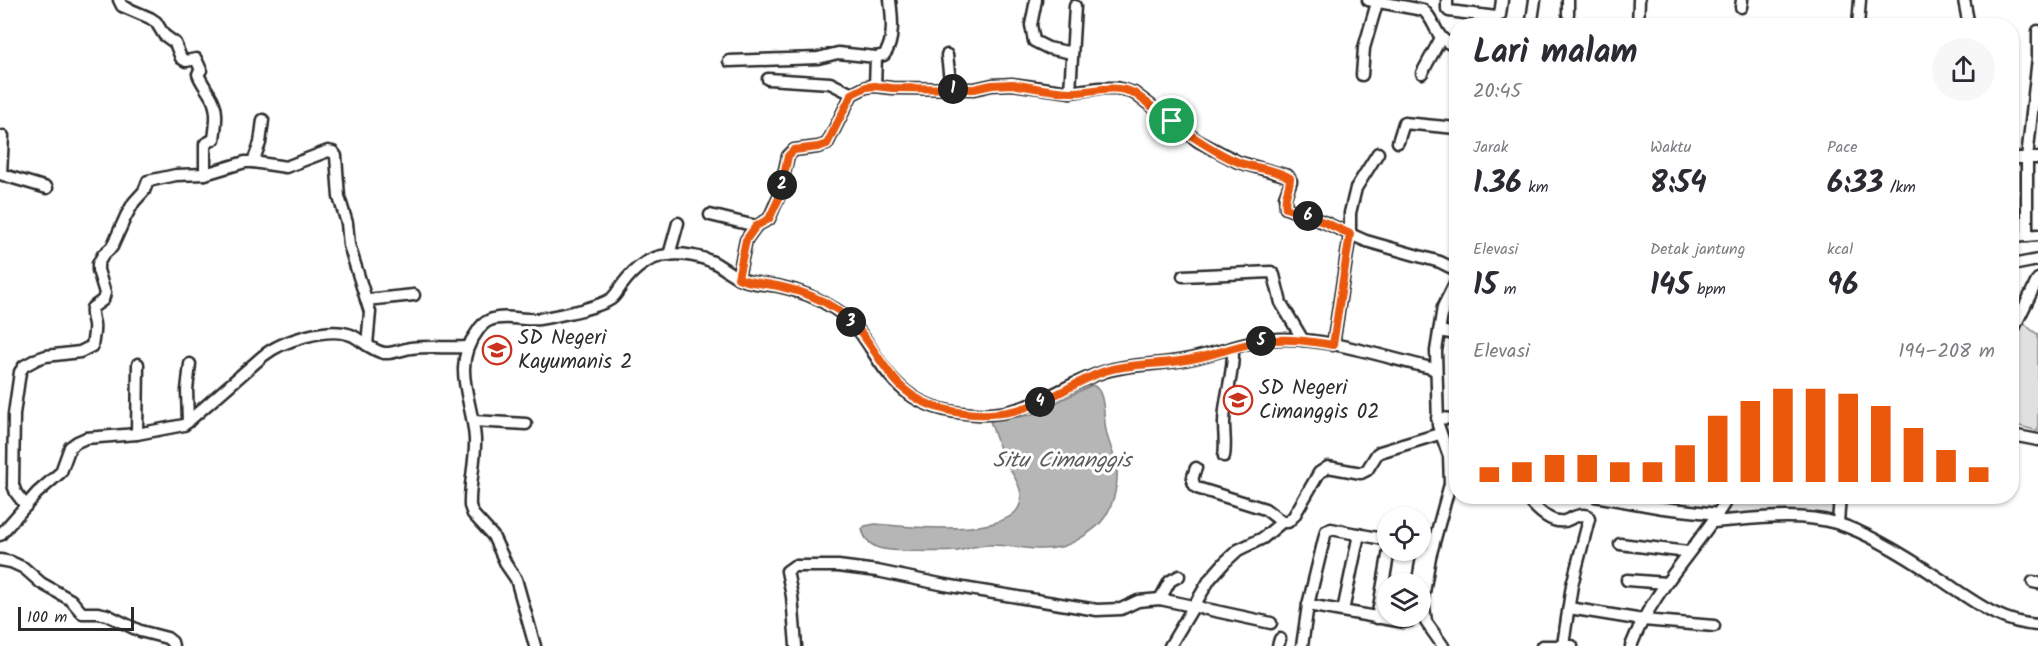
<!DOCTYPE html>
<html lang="id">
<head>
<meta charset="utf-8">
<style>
	body { margin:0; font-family:Kalam,sans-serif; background:#f7f7f7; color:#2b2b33; height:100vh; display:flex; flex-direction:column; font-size:22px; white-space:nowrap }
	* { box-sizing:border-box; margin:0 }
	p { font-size:20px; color:#7c7c81 }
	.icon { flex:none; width:33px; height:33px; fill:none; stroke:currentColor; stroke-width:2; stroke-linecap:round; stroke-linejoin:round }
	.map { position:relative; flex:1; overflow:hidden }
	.drawer { position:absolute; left:1449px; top:18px; width:570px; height:486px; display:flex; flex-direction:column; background:#fff; border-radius:24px; box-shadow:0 2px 4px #0004 }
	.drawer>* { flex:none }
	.controls { position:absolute; left:1377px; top:507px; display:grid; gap:12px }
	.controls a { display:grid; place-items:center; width:54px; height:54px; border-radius:50%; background:#fff; box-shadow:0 2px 4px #0004; font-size:30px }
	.scale { position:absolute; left:18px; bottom:15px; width:116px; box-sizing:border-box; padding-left:6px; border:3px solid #2b2b2b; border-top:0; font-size:16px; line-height:21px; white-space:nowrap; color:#2b2b2b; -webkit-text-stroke:4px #fff; paint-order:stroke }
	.pin { position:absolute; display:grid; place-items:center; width:51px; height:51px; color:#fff; margin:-26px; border:3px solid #fff; border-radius:50%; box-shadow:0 2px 6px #0007 }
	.km { position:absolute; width:30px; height:30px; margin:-15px; border-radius:50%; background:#222; color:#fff; font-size:16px; line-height:30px; text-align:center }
	.round { display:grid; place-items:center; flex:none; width:63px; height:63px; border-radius:32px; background:#f7f7f7 }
	.headline { display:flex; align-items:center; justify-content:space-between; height:102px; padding:0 24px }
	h1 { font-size:33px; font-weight:600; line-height:45px }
	.figures { display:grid; grid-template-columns:repeat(3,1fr); gap:9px; height:102px; padding:6px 24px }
	.figures div { display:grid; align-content:center }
	.figures b { font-size:30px; font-weight:600 }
	.figures small { font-size:16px; font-weight:400 }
	.figures p { font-size:16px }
	.chart { height:168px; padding:12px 24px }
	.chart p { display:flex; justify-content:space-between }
	.chart svg { width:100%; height:108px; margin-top:6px; stroke:#ea580c; stroke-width:6 }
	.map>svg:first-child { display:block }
</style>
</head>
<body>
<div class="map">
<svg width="2038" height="646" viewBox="0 0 2038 646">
	<rect width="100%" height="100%" fill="#fff"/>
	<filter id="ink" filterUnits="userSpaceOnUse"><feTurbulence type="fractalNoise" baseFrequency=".0167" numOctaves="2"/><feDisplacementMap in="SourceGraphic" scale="12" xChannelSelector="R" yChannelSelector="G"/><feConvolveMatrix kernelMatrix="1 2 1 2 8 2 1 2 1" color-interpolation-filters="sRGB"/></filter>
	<g filter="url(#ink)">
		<g fill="#e0e0e0" stroke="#868686" stroke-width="1.5">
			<path d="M2012 303 2014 305C2016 315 2029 330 2038 334V431L2012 424Z"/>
			<polygon points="1734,497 1837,497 1834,519 1721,517"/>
		</g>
		<path fill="#b6b6b6" stroke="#7e7e7e" stroke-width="1.5" d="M1092 385C1106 389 1103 417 1106 430 1108 442 1114 453 1116 465 1120 481 1113 508 1102 521 1095 530 1072 545 1060 547 1034 553 1013 544 988 545 977 545 967 549 957 551 942 552 893 552 879 548 870 545 864 538 862 529L865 526 875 524C902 526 1023 541 1021 497 1021 483 1010 472 1005 460 999 447 994 434 990 421L1030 415Z"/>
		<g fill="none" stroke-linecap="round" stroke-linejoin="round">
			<g stroke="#2b2b2b" stroke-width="15">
				<g id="minor">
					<path d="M119 0 122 6 150 18 156 22 164 35 175 43 181 58 186 61 196 59 201 70 198 74C201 82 206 88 210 95 219 109 216 123 214 139L205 144V174"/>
					<polyline points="1036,0 1031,25 1034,41 1048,48 1072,53"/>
					<path d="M1368 0 1423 10C1438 23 1433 39 1456 46"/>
					<polyline points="1447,0 1447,9 1449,11 1496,17 1500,15 1502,0"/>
					<polyline points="1964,0 1969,26"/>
					<polyline points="1741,7 1742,0"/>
					<polyline points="1568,14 1568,0"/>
					<polyline points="1532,20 1535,0"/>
					<polyline points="1638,26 1639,0"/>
					<polyline points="1858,26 1860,0"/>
					<polyline points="947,55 951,89"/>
					<path d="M876 57 884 55C895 42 892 16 890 0"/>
					<polyline points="729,61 818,58 838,53 876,57 875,86"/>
					<polyline points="1422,73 1441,38"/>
					<polyline points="1362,75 1364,48 1377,3"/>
					<polyline points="768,79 830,83 852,94"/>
					<polyline points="1070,92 1075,6"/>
					<polyline points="1398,142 1404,123 1456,128"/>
					<polyline points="1378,153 1356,188 1350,213 1350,234 1366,241 1440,262 1456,270"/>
					<polyline points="2012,158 2038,158"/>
					<polyline points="253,162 260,143 263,120"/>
					<polyline points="0,174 47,188"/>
					<polyline points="1,174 3,136"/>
					<polyline points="710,215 756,226"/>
					<polyline points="2027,236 2027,158 2038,58 2038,31"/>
					<polyline points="2012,237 2038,235"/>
					<polyline points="669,255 678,223"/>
					<polyline points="2012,265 2038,260"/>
					<polyline points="1183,276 1271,272 1274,275 1281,303 1303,340"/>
					<polyline points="738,278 746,240 756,226 769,219 779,196 788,156 794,150 818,147 827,144 852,94 866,87 875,86 892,88 974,89 992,85 1012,84 1070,92 1100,88 1117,88 1134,93 1198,141 1238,162 1288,176 1291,181 1285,197 1286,208 1326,223 1350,234 1333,345"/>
					<polyline points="366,300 414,295"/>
					<polyline points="2013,330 2038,279"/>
					<polyline points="1439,331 1456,334"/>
					<polyline points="1437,418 1456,419"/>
					<polyline points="473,421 526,424"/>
					<polyline points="188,422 187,390 190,364"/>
					<polyline points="137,434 138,364"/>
					<polyline points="2012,435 2038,440"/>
					<path d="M1224 456C1226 445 1224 434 1224 423 1224 398 1234 375 1233 349"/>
					<path d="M1196 468C1193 476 1190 481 1197 488L1265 509 1282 522"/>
					<path d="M1526 496C1535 508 1549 524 1565 521 1573 518 1579 513 1588 516L1589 519 1572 585 1563 645"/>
					<polyline points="1595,496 1663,508 1718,514"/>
					<path d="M26 506 16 493 13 485 14 414 20 372 24 366 37 359 46 356 80 352 92 346C93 339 95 332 94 324 93 318 91 315 92 308L103 300 105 293 98 270V264L103 255 112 247 126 216 134 202 144 191 148 181 176 175 205 174 245 162H253L286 167 328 151 333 152 336 156 339 197 347 223 349 245 370 312 367 345"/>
					<path d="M1713 522C1753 519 1797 512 1836 523 1869 533 1912 560 1940 579 1972 600 1999 623 2038 625"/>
					<polyline points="1838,523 1840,496"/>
					<path d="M0 535 37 493 61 472 70 447 77 442 86 438 137 434 184 425 263 356C281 341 328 326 351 335 362 340 372 351 384 353 393 354 402 349 411 348 430 346 448 348 467 347"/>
					<polyline points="1620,544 1688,552"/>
					<polyline points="0,560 11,562 24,568 41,583 71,600 82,613 98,613 107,615 140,631 167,638 172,642 173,646"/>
					<polyline points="1418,580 1423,552 1420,548"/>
					<polyline points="1627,580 1666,583"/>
					<polyline points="2033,582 2038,583"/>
					<polyline points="1160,599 1170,581 1179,576"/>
					<polyline points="1308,605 1404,622 1409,621 1411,616"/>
					<polyline points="1569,608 1643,620 1714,626"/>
					<polyline points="1343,611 1359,534"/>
					<polyline points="1377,618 1389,550"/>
					<path d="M535 646 516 579 507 566 493 536 473 514 470 506C469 484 476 461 475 439 473 401 450 367 477 332 480 327 485 322 490 320 505 314 524 321 539 319 553 317 568 313 582 310 591 307 602 305 611 299 616 295 618 290 622 285 633 270 648 257 667 255 682 253 701 256 715 263 724 268 732 275 741 279 753 284 766 284 778 286 797 290 818 298 835 309 853 320 864 337 875 355 900 396 928 412 976 414 1032 417 1061 383 1110 370 1135 363 1163 365 1189 359 1219 353 1249 340 1280 339 1329 338 1383 357 1431 368L1436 371"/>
					<polyline points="796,646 792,596 787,571 794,566 838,566 877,571 945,585 1097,610 1121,609 1138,601 1160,599 1271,623"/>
					<polyline points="1170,646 1210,579 1225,562 1238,550 1263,538 1282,522 1288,522 1294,516 1319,473 1328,467 1361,473 1367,470 1377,454 1380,452 1439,434"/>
					<polyline points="1278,646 1280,639"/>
					<polyline points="1302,646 1308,605 1326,531 1331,529 1388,540"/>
					<polyline points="1443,646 1426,622 1423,599 1430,557 1450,484 1449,456 1438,425 1436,351 1443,307 1456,281"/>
					<polyline points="1542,646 1572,646"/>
					<path d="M1631 646C1653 589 1698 548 1729 496"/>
				</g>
			</g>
			<use href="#minor" stroke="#fff" stroke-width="10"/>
		</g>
	</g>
	<g fill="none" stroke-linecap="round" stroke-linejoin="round" filter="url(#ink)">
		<g stroke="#fff" stroke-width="12">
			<path id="route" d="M1012 84C1030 87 1050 91 1069 92 1093 93 1110 83 1134 93 1165 116 1202 147 1238 162 1255 169 1274 168 1290 178 1290 189 1283 196 1286 208L1326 223 1350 234 1333 345C1310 341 1288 338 1265 341 1239 344 1213 356 1186 360 1160 365 1131 363 1105 371 1078 380 1054 399 1027 407 1002 416 972 416 947 410 881 396 883 341 836 309 821 299 800 291 782 287 767 283 752 284 738 278L746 240 756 226 769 219 780 196 788 156 794 150 818 147 827 144 852 94 866 87 875 86 892 88 974 89 992 85Z"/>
		</g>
		<use href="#route" stroke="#ea580c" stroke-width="8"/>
	</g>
	<defs>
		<g id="school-ring" transform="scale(1.5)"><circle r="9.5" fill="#fff" stroke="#c8321e" stroke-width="1.5"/><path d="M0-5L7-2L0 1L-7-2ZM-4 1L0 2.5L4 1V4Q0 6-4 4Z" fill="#c8321e"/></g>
	</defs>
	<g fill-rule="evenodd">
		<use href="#school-ring" x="497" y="350"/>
		<use href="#school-ring" x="1238" y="400"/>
	</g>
	<g text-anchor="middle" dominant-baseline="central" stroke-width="6" stroke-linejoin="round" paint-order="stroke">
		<g font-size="21" fill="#2b2b2b" stroke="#fff" text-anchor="start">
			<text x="518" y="338">SD Negeri<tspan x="518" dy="24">Kayumanis 2</tspan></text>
			<text x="1259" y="388">SD Negeri<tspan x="1259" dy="24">Cimanggis 02</tspan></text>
		</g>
		<g font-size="22" font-style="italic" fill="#5c5c5c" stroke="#fff">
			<text x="1062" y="461">Situ Cimanggis</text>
		</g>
	</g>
</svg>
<div class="controls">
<a><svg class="icon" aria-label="locate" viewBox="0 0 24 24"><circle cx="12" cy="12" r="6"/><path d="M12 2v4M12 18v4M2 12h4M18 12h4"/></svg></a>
<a><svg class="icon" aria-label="layers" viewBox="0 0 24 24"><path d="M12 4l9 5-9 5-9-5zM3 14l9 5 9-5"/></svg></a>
</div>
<div class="scale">100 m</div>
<div class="pin" style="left:1172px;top:121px;background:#1e9e55"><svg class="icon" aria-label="arrive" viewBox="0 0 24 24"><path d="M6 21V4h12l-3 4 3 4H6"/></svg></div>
<b class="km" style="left:953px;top:89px">1</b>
<b class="km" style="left:782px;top:185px">2</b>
<b class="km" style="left:851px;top:322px">3</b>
<b class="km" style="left:1040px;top:402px">4</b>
<b class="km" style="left:1261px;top:341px">5</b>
<b class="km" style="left:1308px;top:216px">6</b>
<section class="drawer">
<div class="headline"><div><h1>Lari malam</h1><p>20:45</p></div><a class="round"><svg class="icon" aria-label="share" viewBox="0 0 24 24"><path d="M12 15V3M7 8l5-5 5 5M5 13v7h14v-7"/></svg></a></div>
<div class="figures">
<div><p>Jarak</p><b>1.36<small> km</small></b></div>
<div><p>Waktu</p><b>8:54</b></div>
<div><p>Pace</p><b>6:33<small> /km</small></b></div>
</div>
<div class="figures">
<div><p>Elevasi</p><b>15<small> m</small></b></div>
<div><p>Detak jantung</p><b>145<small> bpm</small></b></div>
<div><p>kcal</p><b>96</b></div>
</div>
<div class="chart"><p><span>Elevasi</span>194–208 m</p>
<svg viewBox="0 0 160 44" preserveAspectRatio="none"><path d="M5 44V38M15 44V36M25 44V33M35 44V33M45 44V36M55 44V36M65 44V29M75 44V17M85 44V11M95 44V6M105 44V6M115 44V8M125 44V13M135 44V22M145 44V31M155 44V38"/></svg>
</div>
</section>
</div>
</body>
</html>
